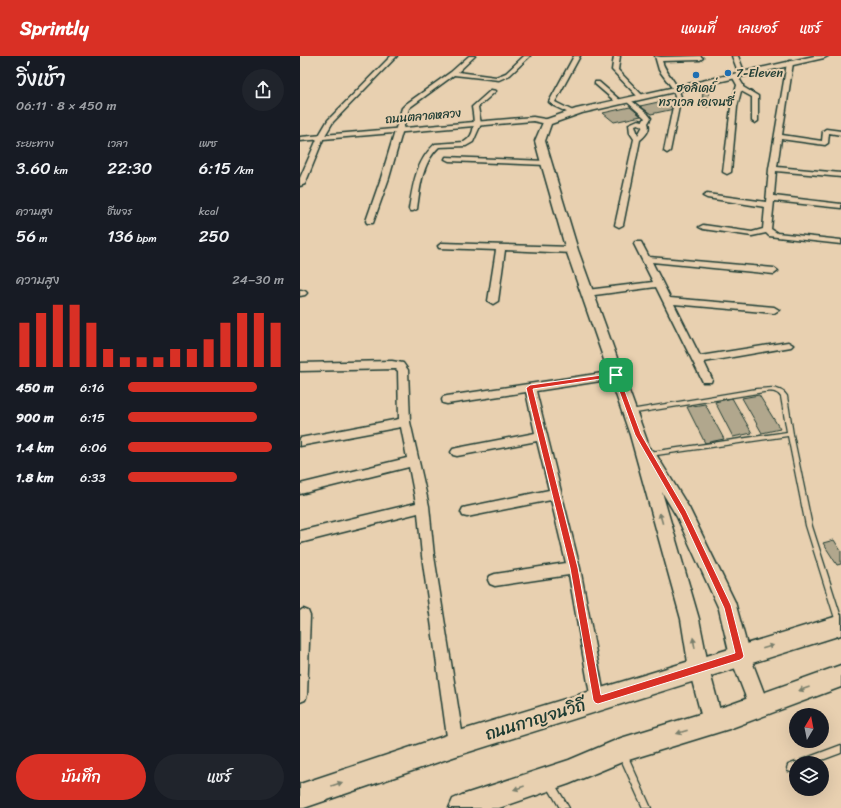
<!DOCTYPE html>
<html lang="th">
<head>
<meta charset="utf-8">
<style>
	body { margin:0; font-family:Sriracha,"Playpen Sans Thai",sans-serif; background:#20242c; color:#f1f3f6; height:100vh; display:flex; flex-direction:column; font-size:15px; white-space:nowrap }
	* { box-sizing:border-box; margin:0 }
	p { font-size:13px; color:#9ea1a6 }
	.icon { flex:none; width:22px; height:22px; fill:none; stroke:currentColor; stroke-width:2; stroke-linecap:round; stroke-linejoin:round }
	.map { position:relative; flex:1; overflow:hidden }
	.side { display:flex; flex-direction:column; background:#171b24; width:300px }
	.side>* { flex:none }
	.needle { width:26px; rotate:10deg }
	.fabs { position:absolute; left:489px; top:652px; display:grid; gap:8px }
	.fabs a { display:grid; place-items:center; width:40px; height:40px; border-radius:50%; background:#171b24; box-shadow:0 4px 16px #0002; font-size:20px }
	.pin { position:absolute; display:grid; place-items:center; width:34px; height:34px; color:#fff; margin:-17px; border-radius:8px; box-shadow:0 2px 6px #0006 }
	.round { display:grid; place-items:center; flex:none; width:42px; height:42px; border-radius:21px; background:#20242c }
	.headline { display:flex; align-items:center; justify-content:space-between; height:68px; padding:0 16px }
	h1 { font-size:22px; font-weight:600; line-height:30px }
	.figures { display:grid; grid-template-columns:repeat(3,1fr); gap:6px; height:68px; padding:4px 16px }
	.figures div { display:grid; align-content:center }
	.figures b { font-size:17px; font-weight:600 }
	.figures small { font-size:11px; font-weight:400 }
	.figures p { font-size:11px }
	.chart { height:112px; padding:8px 16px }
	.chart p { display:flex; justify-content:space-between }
	.chart svg { width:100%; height:72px; margin-top:4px; stroke:#d93025; stroke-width:6 }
	.button { display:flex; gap:8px; margin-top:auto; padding:8px 16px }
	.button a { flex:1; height:46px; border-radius:24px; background:#d93025; color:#fff; font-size:16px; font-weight:600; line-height:46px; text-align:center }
	.button a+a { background:#20242c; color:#f1f3f6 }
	ul { padding:0 16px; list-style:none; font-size:13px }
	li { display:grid; grid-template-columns:64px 48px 1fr; align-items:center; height:30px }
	li i { height:10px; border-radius:5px; background:#d93025 }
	header { display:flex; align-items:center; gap:24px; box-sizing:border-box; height:56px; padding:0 20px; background:#d93025; color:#fff }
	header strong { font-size:19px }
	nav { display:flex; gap:22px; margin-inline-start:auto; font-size:14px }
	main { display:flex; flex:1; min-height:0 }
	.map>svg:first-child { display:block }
</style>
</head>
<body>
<header>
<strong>Sprintly</strong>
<nav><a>แผนที่</a><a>เลเยอร์</a><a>แชร์</a></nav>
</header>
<main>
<section class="side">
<div class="headline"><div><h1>วิ่งเช้า</h1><p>06:11 · 8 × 450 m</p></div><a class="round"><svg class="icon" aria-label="share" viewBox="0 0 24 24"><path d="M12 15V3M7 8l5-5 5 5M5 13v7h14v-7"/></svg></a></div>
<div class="figures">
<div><p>ระยะทาง</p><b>3.60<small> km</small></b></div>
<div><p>เวลา</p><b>22:30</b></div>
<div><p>เพซ</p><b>6:15<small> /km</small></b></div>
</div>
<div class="figures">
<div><p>ความสูง</p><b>56<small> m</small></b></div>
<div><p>ชีพจร</p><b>136<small> bpm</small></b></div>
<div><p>kcal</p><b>250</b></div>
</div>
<div class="chart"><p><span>ความสูง</span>24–30 m</p>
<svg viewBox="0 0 160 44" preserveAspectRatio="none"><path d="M5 44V17M15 44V11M25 44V6M35 44V6M45 44V17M55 44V33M65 44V38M75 44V38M85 44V38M95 44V33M105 44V33M115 44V27M125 44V17M135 44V11M145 44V11M155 44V17"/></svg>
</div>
<ul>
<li><b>450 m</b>6:16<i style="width:83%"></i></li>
<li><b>900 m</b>6:15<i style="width:83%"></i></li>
<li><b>1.4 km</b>6:06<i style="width:92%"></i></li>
<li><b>1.8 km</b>6:33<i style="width:70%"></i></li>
</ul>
<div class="button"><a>บันทึก</a><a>แชร์</a></div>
</section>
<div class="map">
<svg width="541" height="752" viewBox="0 0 541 752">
	<rect width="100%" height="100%" fill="#e8d0b0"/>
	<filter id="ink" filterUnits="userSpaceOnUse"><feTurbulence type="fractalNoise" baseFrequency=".025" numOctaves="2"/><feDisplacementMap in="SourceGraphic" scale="8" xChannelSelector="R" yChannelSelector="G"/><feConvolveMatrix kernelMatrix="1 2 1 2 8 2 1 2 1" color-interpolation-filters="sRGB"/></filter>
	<g filter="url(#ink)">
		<g fill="#b1a78d" stroke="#1f3d34">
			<polygon points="403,33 409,33 408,51 402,50"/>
			<polygon points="363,45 374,53 351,58 340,50"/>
			<polygon points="330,51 341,60 314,66 303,57"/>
			<polygon points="459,339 480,373 462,377 442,342"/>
			<polygon points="432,342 452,377 433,381 415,346"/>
			<polygon points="405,348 424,383 405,387 387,351"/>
			<polygon points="534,484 541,495 541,508 537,509 523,487"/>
		</g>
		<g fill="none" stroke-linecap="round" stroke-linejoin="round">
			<g stroke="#1f3d34" stroke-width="2.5">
				<g id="service">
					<path d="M472 332C478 333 483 334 487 340L493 378 512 470 541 561V569H539L537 568 536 566 506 470 488 380 350 400H348L347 398 348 396H350L487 376 481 341C477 335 471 335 464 336L330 358 327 356 330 354 456 333Z"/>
					<polygon points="541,689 541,697 514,707 500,707 501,704"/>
					<polygon points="323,695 326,696 351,752 343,752 319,699 320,696"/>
					<polygon points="496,706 498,707 496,707 496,714 491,716 488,715 487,712 488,709"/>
					<polygon points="250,724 253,725 269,752 260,752 246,728 247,725"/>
				</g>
			</g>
			<g stroke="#1f3d34" stroke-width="3">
				<g id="minor">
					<polygon points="91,0 97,0 33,66 24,81 5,128 0,130 0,122 18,81 28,64"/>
					<polygon points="169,0 175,0 158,16 196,21 206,17 224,0 230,0 210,19 199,24 154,19 109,52 89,122 73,167 67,167 66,165 81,122 102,52 106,48 151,16"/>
					<polygon points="274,0 280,0 255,46 275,56 275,58 273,59 254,50 249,46"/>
					<polygon points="314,0 320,0 318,14 343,40 343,42 339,42 312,14"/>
					<path d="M355 0 361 1 400 0 403 2 400 4 362 5C366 18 378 27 381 41L370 95 367 97 364 95 375 41 373 33 359 14Z"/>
					<polygon points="432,0 438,0 445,18 444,19 439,18"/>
					<polygon points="490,5 493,7 482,79 522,85 523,75 526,73 541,75 541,79 529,77 528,87 525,89 481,83 477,111 541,117 541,121 476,115 474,140 541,148 541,152 474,145 471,173 477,177 541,184 541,188 477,181 469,180 466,177 452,180 403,173 399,171 403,169 452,176 463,173 465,151 407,142 403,140 407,138 466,146 469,113 487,7"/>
					<polygon points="433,19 437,19 443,29 443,31 458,40 458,65 455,67 452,65 452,41 441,35 437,51 431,116 427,118 423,116 431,51 437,29 432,20"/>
					<polygon points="295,26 299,26 321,45 321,47 317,47 295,28"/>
					<path d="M191 34 196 35 178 51 181 68 173 86 166 90 139 91C122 107 120 131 117 153L113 155H110L109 153C113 129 116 105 135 88L164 86C177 79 174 63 172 51Z"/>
					<path d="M328 42 347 57 351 62 348 67C351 74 345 80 340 84L323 169 319 171 315 169 334 83 330 77 329 68 338 64 343 65 345 62 326 45V43ZM338 68 343 70 338 79 335 69Z"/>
					<polygon points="146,101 246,105 250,107 246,109 149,105 145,103"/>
					<polygon points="335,186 341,186 349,201 474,212 478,215 474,218 352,206 370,242 474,251 479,254 474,257 374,248 400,300 488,286 493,289 491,291 404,306 412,323 411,326 403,326 356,231 287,240 282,237 287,234 353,226 334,188"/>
					<polygon points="142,187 272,191 276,194 272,197 205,194 198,245 193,248 188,245 196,194 139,192 138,190"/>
					<polygon points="0,234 5,235 7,237 5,239 0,240"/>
					<polygon points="92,305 103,307 108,314 110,366 129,450 134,500 164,688 161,693 156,696 151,693 148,688 122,500 118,457 0,487 0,475 116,447 109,411 0,438 0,428 107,402 101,371 0,390 0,382 99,363 98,315 96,313 0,315 0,307"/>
					<polygon points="316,315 320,316 321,319 320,322 236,335 280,512 305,644 303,649 298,651 293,649 291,644 269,519 195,530 190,528 188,524 190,520 195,518 266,507 251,444 167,461 163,460 161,456 163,452 167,451 249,434 237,385 157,400 153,399 151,396 153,393 157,392 235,377 226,336 147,348 143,347 142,344 143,341 147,340"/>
					<polygon points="3,553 8,555 10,560 7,639 5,644 0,646 0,555"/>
				</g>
			</g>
			<g stroke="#1f3d34" stroke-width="3">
				<polygon id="tertiary" points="233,61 250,64 251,66 247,68 233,65 0,85 0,81"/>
			</g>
			<g stroke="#1f3d34" stroke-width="3">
				<polygon id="secondary" points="514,0 528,0 524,2 282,57 251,68 245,85 278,194 350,393 354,395 389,452 435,546 450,600 469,650 466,657 459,660 452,657 430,600 419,553 377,461 362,436 399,563 409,613 423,666 420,673 413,676 406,673 403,666 389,613 381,563 330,379 266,194 241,107 235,85 244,64 276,53"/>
			</g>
			<g stroke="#1f3d34" stroke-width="3">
				<g id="primary">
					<polygon points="541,559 541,579 156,700 4,752 0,752 0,728 156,676"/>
					<polygon points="541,609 541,631 429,673 322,706 269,728 199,752 149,752 153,743 162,739 269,704 321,682 429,649"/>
				</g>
			</g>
			<use href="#service" fill="#e8d0b0" fill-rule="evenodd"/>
			<use href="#minor" fill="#e8d0b0" fill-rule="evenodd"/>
			<use href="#tertiary" fill="#e8d0b0" fill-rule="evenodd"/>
			<use href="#secondary" fill="#e8d0b0" fill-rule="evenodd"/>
			<use href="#primary" fill="#e8d0b0" fill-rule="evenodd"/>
		</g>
		<defs><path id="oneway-solid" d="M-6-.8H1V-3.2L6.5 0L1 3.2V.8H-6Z"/></defs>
		<g fill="#797f6c">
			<use href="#oneway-solid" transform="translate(361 462) rotate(-106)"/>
			<use href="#oneway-solid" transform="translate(394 587) rotate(-100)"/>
			<use href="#oneway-solid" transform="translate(468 591) rotate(-17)"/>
			<use href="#oneway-solid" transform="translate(504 633) rotate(160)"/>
			<use href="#oneway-solid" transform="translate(382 676) rotate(162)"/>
			<use href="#oneway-solid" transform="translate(37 728) rotate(-19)"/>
			<use href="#oneway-solid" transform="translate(219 732) rotate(161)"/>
		</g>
	</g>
	<path fill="#d93025" stroke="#fff" fill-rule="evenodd" d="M316 317 319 319 341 378 386 455 431 549 444 600 443 602 440 604 298 648 295 647 293 644 270 512 226 332 230 329ZM314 321 335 379 381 459 424 552 435 597 301 639 278 512 233 333Z"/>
	<g fill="#1f6fb2" stroke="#e8d0b0" stroke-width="1.5">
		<circle cx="428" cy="17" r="4"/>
		<circle cx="396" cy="19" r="4"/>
	</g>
	<g text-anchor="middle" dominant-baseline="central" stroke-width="4" stroke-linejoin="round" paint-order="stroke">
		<g font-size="12" fill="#1f3d34" stroke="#e8d0b0" text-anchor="start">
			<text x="436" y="17">7-Eleven</text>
			<text x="396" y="32" text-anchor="middle">ฮอลิเดย์่<tspan x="396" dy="14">ทราเวล เอเจนซี่</tspan></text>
		</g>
		<g font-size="12" fill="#1f3d34" stroke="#e8d0b0">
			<text transform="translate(123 60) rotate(-5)">ถนนตลาดหลวง</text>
		</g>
		<g font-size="17" fill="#1f3d34" stroke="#e8d0b0">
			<text transform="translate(235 663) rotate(-17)">ถนนกาญจนวิถี</text>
		</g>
	</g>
</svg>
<div class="fabs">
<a><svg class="needle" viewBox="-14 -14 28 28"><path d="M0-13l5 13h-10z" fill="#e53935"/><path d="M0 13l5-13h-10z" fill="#9ea1a6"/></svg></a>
<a><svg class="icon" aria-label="layers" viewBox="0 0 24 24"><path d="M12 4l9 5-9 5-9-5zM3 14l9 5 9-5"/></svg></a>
</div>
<div class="pin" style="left:316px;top:319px;background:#1e9e55"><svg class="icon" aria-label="arrive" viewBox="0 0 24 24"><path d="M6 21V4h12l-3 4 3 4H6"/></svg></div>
</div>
</main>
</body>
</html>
